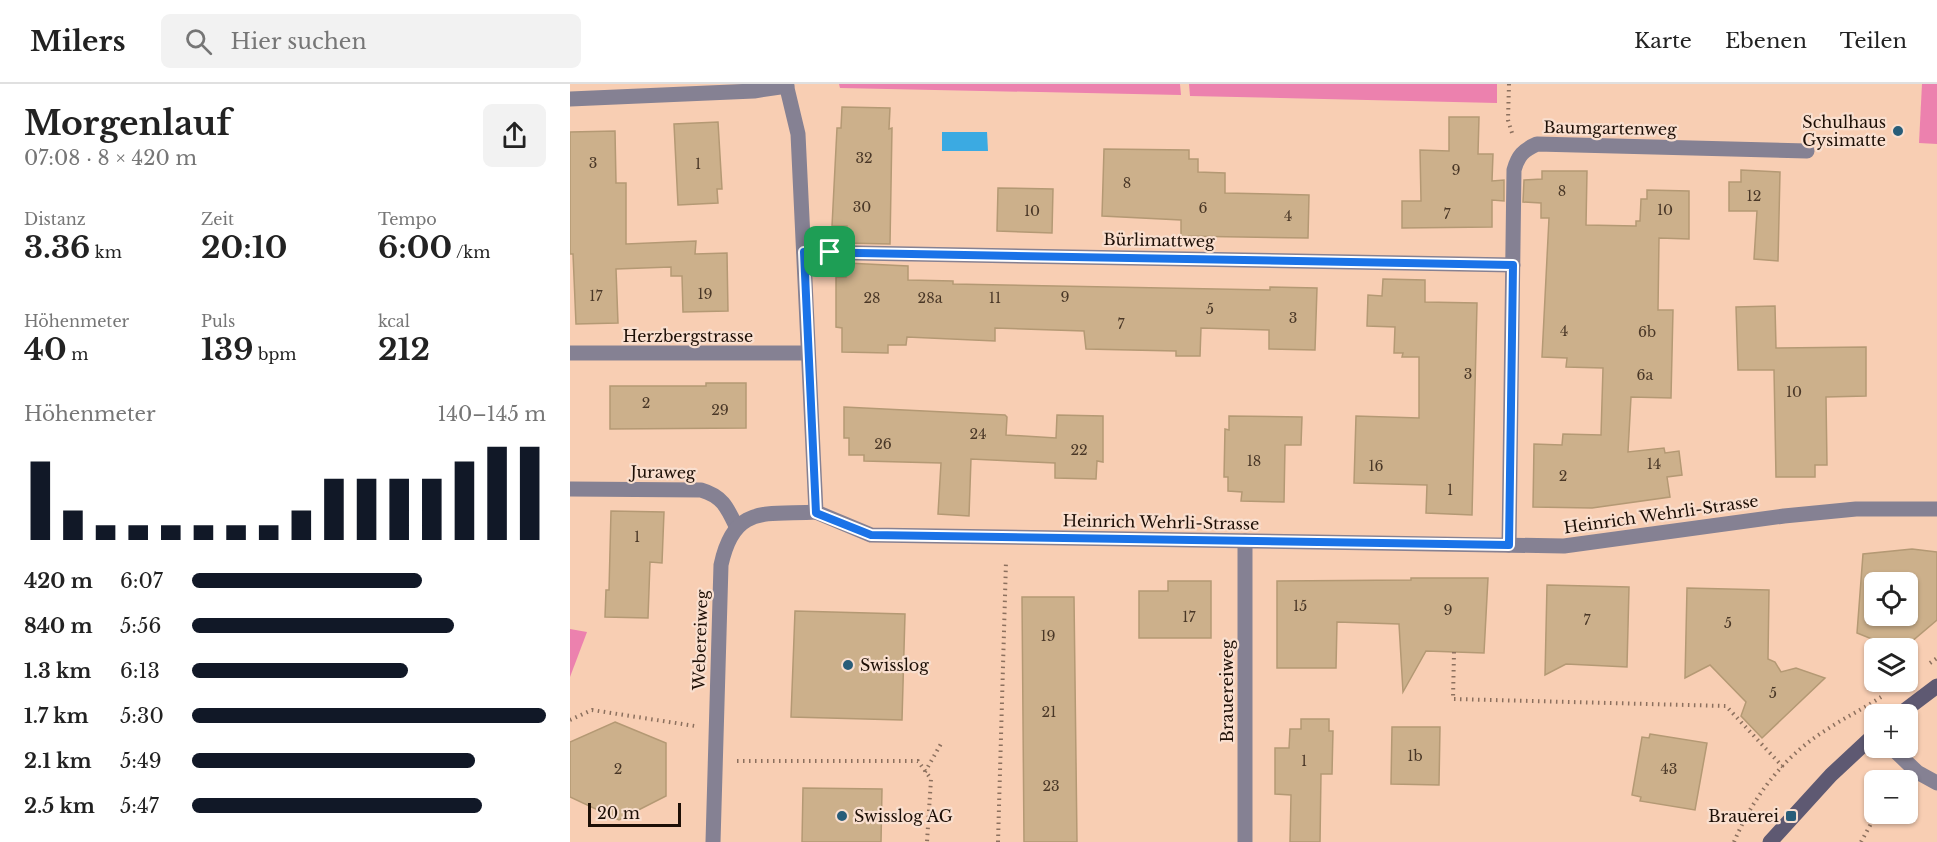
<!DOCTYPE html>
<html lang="de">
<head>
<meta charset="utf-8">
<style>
	body { margin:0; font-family:"Libre Baskerville",serif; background:#f2f2f2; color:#222; height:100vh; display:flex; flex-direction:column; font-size:22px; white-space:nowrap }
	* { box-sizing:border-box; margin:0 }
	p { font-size:20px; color:#767676 }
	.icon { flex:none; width:33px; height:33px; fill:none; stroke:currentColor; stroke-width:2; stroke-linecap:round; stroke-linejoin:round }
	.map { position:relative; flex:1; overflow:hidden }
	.sheet { display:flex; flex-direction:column; background:#fff; width:570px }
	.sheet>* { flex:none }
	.buttons { position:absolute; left:1294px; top:488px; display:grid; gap:12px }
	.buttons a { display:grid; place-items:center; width:54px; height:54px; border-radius:9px; background:#fff; box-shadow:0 2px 4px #0004; font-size:30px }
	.scale { position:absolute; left:18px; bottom:15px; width:93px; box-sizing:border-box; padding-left:6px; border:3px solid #1d0f06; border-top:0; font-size:16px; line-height:21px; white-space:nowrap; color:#1d0f06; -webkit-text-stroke:4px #f9dfcf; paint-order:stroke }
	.pin { position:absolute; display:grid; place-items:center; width:51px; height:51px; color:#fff; margin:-26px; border-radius:12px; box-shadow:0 3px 9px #0006 }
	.round { display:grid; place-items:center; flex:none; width:63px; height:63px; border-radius:9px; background:#f2f2f2 }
	.headline { display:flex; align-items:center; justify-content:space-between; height:102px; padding:0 24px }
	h1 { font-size:33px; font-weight:800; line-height:45px }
	.stats { display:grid; grid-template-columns:repeat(3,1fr); gap:9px; height:102px; padding:6px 24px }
	.stats div { display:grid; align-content:center }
	.stats b { font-size:30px; font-weight:800 }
	.stats small { font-size:16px; font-weight:400 }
	.stats p { font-size:16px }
	.chart { height:168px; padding:12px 24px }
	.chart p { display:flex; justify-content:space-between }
	.chart svg { width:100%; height:108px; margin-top:6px; stroke:#111827; stroke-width:6 }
	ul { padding:0 24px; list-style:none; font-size:20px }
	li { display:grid; grid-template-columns:96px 72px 1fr; align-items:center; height:45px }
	li i { height:15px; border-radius:8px; background:#111827 }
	header { display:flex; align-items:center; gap:36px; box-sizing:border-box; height:84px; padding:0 30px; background:#fff; border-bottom:2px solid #e0e0e0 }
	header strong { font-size:28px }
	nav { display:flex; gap:33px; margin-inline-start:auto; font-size:21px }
	.search { width:420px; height:54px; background:#f2f2f2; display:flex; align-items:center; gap:15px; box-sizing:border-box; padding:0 21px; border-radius:9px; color:#767676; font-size:22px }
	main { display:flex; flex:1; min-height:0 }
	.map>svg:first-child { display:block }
</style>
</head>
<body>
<header>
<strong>Milers</strong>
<div class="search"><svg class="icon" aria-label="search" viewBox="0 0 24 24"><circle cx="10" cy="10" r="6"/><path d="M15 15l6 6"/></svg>Hier suchen</div>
<nav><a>Karte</a><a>Ebenen</a><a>Teilen</a></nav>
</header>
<main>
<section class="sheet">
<div class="headline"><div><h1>Morgenlauf</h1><p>07:08 · 8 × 420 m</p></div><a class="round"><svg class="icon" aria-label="share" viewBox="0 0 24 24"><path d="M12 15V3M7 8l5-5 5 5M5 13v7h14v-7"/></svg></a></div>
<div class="stats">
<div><p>Distanz</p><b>3.36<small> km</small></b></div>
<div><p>Zeit</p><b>20:10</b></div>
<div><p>Tempo</p><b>6:00<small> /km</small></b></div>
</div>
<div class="stats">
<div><p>Höhenmeter</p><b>40<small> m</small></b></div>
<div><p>Puls</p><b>139<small> bpm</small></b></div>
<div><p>kcal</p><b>212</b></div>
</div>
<div class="chart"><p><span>Höhenmeter</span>140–145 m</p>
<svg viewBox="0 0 160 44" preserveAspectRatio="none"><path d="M5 44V12M15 44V32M25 44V38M35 44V38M45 44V38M55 44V38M65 44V38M75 44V38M85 44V32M95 44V19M105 44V19M115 44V19M125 44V19M135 44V12M145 44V6M155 44V6"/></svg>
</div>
<ul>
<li><b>420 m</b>6:07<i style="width:65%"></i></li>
<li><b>840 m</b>5:56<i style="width:74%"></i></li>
<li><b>1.3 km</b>6:13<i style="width:61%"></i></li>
<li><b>1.7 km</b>5:30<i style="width:100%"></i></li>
<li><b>2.1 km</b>5:49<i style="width:80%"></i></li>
<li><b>2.5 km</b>5:47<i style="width:82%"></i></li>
</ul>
</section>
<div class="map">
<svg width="1367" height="758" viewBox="0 0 1367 758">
	<rect width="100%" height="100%" fill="#f8ceb3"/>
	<g fill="#ec81ae">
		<polygon points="269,0 610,0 611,11 270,4"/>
		<polygon points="619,0 927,0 927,19 620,12"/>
		<polygon points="1352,0 1367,0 1367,60 1349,59"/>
		<polygon points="0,545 17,548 0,593"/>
	</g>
	<polygon fill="#3baae2" points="372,48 417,48 418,67 372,67"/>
	<g fill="#ccb08b" stroke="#b49974" stroke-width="1.5" fill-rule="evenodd">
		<polygon points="272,23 320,24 319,45 322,44 320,160 276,159 277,142 262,142 267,44 271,44"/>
		<polygon points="879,33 909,33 908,70 923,70 922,97 934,96 934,117 922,116 922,143 832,144 832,117 851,117 850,66 879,67"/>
		<polygon points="148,38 152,105 147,105 148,119 108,121 104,40"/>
		<polygon points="45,47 46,99 56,99 56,160 126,157 125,170 157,169 158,227 113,228 112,192 101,192 101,183 46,185 48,239 6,240 3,170 0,170 0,48"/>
		<polygon points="534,65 619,66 619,75 628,75 628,88 655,89 655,109 739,111 738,154 611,152 611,136 532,132"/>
		<polygon points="1171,86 1210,88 1208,177 1184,175 1187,127 1159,127 1159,98 1171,98"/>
		<polygon points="972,87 1017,87 1016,141 1066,142 1066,137 1070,137 1071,115 1077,115 1077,106 1119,107 1119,155 1089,154 1088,226 1103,226 1101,314 1061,313 1058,368 1094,364 1095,369 1109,367 1112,391 1097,393 1100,413 1022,424 963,423 964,360 992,361 993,350 1031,351 1033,284 996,283 997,274 972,273 979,134 971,134 971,119 953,118 954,96 972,95"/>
		<polygon points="428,104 483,105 482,149 427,147"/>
		<polygon points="276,179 338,182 338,196 383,197 383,200 700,206 700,203 747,204 745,266 699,265 699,246 631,244 630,272 606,272 606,267 516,265 514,247 425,244 425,257 337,253 336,261 318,261 318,269 272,268 272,244 266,243 266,193 276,193"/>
		<polygon points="813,195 855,196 855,218 907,219 902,431 856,429 857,401 784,399 786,332 849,334 849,273 832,273 833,269 824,269 825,243 797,242 798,211 812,212"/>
		<polygon points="1205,222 1206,264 1296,263 1296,312 1256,313 1257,381 1245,381 1245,393 1206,393 1204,286 1168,286 1166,223"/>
		<polygon points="136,299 176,299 176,344 40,345 40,302 136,302"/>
		<polygon points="274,323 435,331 437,333 436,351 486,354 487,331 533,332 533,378 527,377 526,395 485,394 485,379 401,375 399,432 368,430 371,379 294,377 294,371 279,371 279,354 274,354"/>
		<polygon points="659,332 732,333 731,361 715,361 714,418 671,417 672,408 658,407 658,393 654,393 655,345 659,346"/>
		<polygon points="41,427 94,428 92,479 80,478 78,534 35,533 36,506 39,506"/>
		<path d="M1342 465 1367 468V536L1334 564H1324L1287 549 1293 470ZM1305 498H1338V531H1305Z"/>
		<polygon points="841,494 918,494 914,569 856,567 833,608 829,540 767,538 766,584 707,584 707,497 841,496"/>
		<polygon points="598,497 641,497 641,554 569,554 569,507 598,507"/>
		<polygon points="977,501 1059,503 1057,583 996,580 975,591"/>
		<polygon points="1117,504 1199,506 1198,575 1205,578 1211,588 1226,584 1255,594 1192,654 1171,632 1176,618 1140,581 1115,594"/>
		<polygon points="452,513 504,513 507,758 454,758"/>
		<polygon points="225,527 335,530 332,636 221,633"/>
		<polygon points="731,635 759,635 759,647 763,647 762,690 751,690 750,758 720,758 721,711 705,710 705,664 719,664 720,645 731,645"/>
		<polygon points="45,638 96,659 96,712 49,736 0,713 0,658"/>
		<polygon points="822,643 870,643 869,701 821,700"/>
		<polygon points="1080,650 1137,659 1125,726 1070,717 1071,713 1062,711 1072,653 1079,654"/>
		<polygon points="233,704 312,705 311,758 232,758"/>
	</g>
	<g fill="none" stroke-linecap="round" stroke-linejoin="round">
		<g stroke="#8c705e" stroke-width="4" stroke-dasharray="1.5 4.5" stroke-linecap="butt">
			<polyline points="939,0 938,36 942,49"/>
			<polyline points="884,568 883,615 1156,622 1213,683"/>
			<polyline points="1360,579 1367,574"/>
			<polyline points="0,636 22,626 125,642"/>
			<polyline points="167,677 348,677 361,695 357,758"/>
			<polyline points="355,688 372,658"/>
			<polyline points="428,758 436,477"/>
			<path d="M1164 758C1183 713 1214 672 1256 646 1274 634 1293 625 1311 613"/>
			<polyline points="1291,758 1303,736 1310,729"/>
		</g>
		<g stroke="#858193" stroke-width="15">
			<polyline points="216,0 228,50 246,428 301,451 994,462 1214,432 1286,425 1367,425"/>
			<polyline points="0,15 184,7 217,2"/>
			<polyline points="234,168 943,181"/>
			<polyline points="0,269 237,269"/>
			<path d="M0 405 131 406C152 412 157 423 166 442"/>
			<polyline points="675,457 675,758"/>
			<path d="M939 461 944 86C948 72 953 66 967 60L1237 67"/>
			<polyline points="1321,663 1347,688 1367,699"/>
			<path d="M143 758 151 481C164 420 195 431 246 428"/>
		</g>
		<g stroke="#5e5972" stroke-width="15">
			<polyline points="1330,630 1367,602"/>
			<polyline points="1200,758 1261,691 1305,650"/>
		</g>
	</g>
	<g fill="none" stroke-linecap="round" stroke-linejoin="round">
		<g stroke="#fff" stroke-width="12">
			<polygon id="route" points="234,168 943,181 939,461 301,451 246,429"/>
		</g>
		<use href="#route" stroke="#1a73e8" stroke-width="8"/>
	</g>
	<g fill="#285d79" stroke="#f9dfcf" stroke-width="2">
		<circle cx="1328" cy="47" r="6"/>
		<circle cx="278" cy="581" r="6"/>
		<circle cx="272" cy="732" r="6"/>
		<rect x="1215" y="726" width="12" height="12" rx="3"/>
	</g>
	<g text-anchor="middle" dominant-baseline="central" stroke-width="4.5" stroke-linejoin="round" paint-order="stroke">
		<g font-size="14" fill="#493727">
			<text x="294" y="74">32</text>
			<text x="23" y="79">3</text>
			<text x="128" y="80">1</text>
			<text x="886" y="86">9</text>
			<text x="557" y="99">8</text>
			<text x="992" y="107">8</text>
			<text x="1184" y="112">12</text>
			<text x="292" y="123">30</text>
			<text x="633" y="124">6</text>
			<text x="1095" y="126">10</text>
			<text x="462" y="127">10</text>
			<text x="877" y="130">7</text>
			<text x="718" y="132">4</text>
			<text x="135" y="210">19</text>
			<text x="26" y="212">17</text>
			<text x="495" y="213">9</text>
			<text x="302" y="214">28</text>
			<text x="360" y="214">28a</text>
			<text x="425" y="214">11</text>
			<text x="640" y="225">5</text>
			<text x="723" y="234">3</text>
			<text x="551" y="240">7</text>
			<text x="994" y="247">4</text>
			<text x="1077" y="248">6b</text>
			<text x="898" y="290">3</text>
			<text x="1075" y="291">6a</text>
			<text x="1224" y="308">10</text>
			<text x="76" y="319">2</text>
			<text x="150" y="326">29</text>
			<text x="408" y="350">24</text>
			<text x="313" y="360">26</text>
			<text x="509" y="366">22</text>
			<text x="684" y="377">18</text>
			<text x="1084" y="380">14</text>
			<text x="806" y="382">16</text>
			<text x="993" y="392">2</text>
			<text x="880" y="406">1</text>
			<text x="67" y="453">1</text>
			<text x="730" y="522">15</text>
			<text x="878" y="526">9</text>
			<text x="619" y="533">17</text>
			<text x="1017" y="536">7</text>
			<text x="1158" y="539">5</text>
			<text x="478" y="552">19</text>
			<text x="1203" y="609">5</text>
			<text x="479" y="628">21</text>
			<text x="845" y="672">1b</text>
			<text x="734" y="677">1</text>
			<text x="48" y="685">2</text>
			<text x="1099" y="685">43</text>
			<text x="481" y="702">23</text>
		</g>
		<g font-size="16" fill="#1d0f06" stroke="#f9dfcf" text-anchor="end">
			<text x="1316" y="38">Schulhaus<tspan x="1316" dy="18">Gysimatte</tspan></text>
			<text x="290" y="581" text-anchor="start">Swisslog</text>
			<text x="284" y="732" text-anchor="start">Swisslog AG</text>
			<text x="1209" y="732">Brauerei</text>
		</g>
		<g font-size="16" fill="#1d0f06" stroke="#f9dfcf">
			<text transform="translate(1040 44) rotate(1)">Baumgartenweg</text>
			<text transform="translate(589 156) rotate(1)">Bürlimattweg</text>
			<text x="118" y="252">Herzbergstrasse</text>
			<text transform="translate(93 388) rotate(1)">Juraweg</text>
			<text transform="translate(1091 430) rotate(-8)">Heinrich Wehrli-Strasse</text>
			<text transform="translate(591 438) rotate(1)">Heinrich Wehrli-Strasse</text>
			<text transform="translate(130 556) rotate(-88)">Webereiweg</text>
			<text transform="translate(657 607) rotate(-90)">Brauereiweg</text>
		</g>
	</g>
</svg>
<div class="buttons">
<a><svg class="icon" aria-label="locate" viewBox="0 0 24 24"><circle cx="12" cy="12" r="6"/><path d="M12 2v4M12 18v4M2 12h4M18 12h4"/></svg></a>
<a><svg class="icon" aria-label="layers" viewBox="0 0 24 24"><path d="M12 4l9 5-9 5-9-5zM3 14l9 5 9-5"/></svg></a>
<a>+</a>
<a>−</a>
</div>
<div class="scale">20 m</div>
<div class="pin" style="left:260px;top:168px;background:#1e9e55"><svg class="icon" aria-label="arrive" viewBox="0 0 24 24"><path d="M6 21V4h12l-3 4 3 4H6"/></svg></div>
</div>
</main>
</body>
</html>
